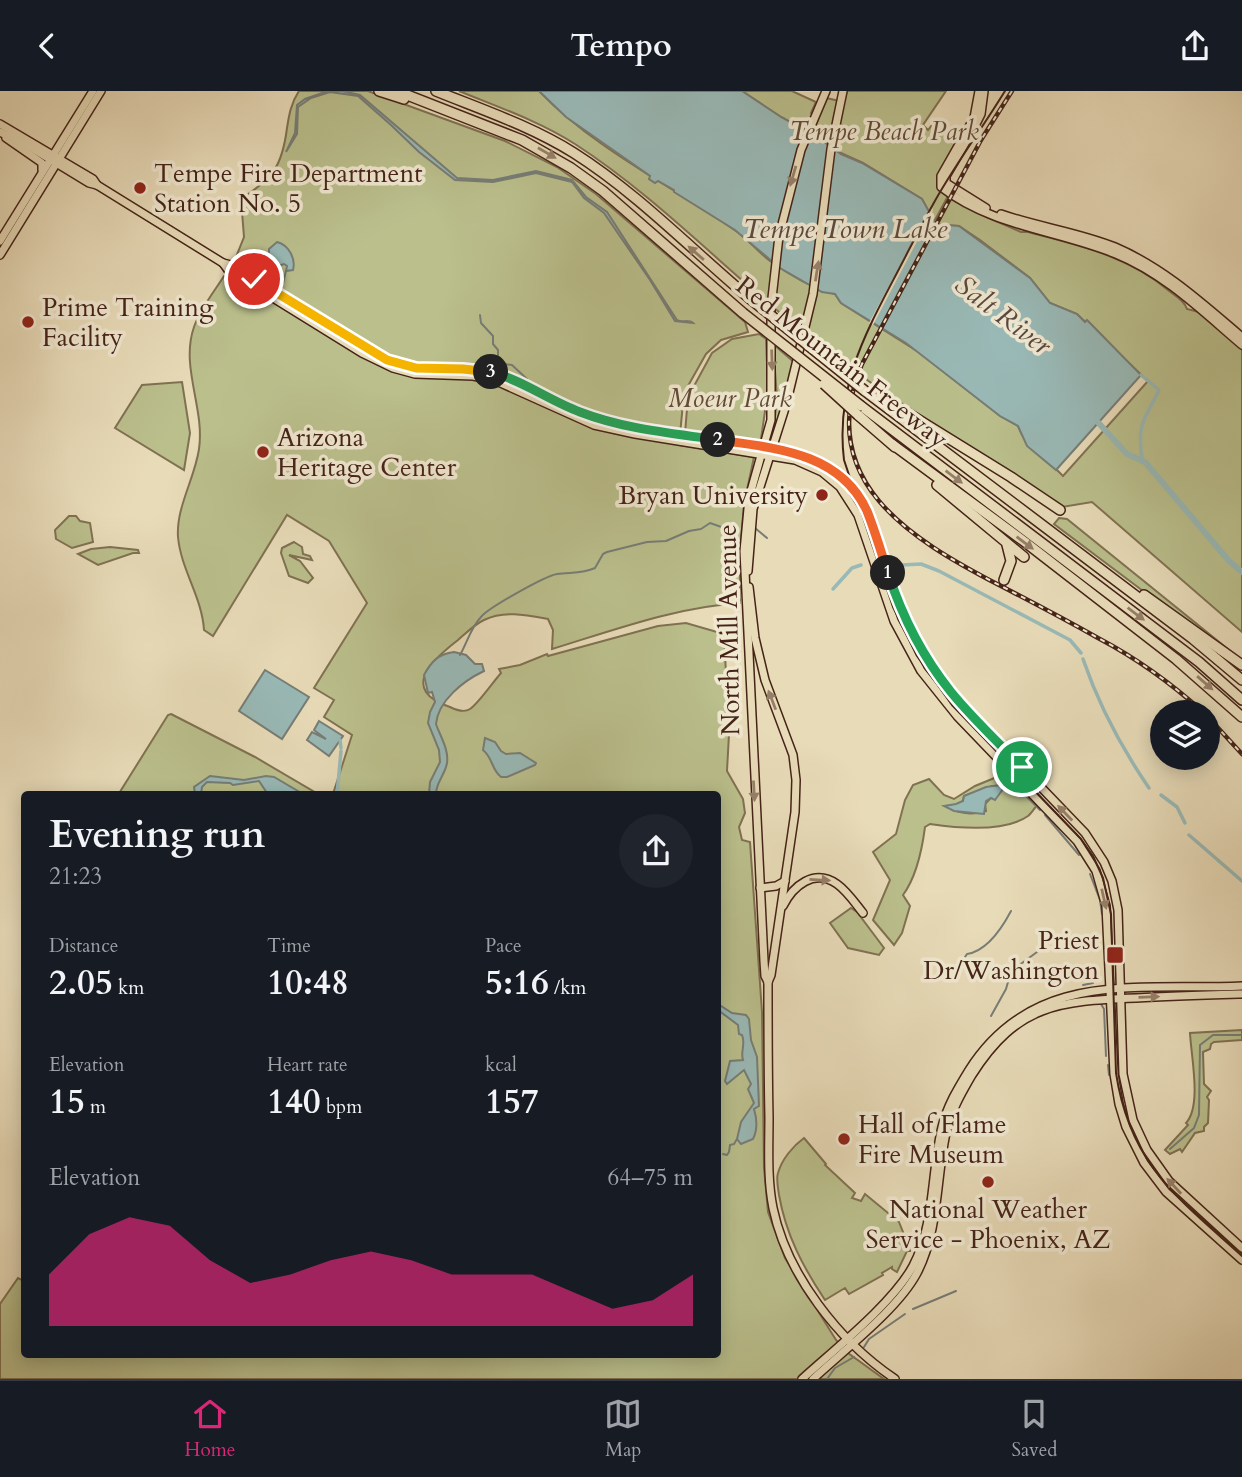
<!DOCTYPE html>
<html lang="en">
<head>
<meta charset="utf-8">
<style>
	body { margin:0; font-family:Cardo,serif; background:#20242c; color:#f1f3f6; height:100vh; display:flex; flex-direction:column; font-size:26px; white-space:nowrap }
	* { box-sizing:border-box; margin:0 }
	p { font-size:23px; color:#9ea1a6 }
	.icon { flex:none; width:38px; height:38px; fill:none; stroke:currentColor; stroke-width:2; stroke-linecap:round; stroke-linejoin:round }
	.map { position:relative; flex:1; overflow:hidden }
	.details { position:absolute; left:21px; top:700px; width:700px; height:567px; display:flex; flex-direction:column; background:#171b24; border-radius:7px; box-shadow:0 4px 18px #0003 }
	.details>* { flex:none }
	.tools { position:absolute; left:1150px; top:609px; display:grid; gap:14px }
	.tools a { display:grid; place-items:center; width:70px; height:70px; border-radius:50%; background:#171b24; box-shadow:0 4px 18px #0003; font-size:35px }
	.pin { position:absolute; display:grid; place-items:center; width:60px; height:60px; color:#fff; margin:-30px; border:4px solid #fff; border-radius:50%; box-shadow:0 2px 7px #0007 }
	.km { position:absolute; width:35px; height:35px; margin:-18px; border-radius:50%; background:#222; color:#fff; font-size:19px; line-height:35px; text-align:center }
	.round { display:grid; place-items:center; flex:none; width:74px; height:74px; border-radius:37px; background:#20242c }
	.summary { display:flex; align-items:center; justify-content:space-between; height:119px; padding:0 28px }
	h1 { font-size:38px; font-weight:700; line-height:52px }
	.stats { display:grid; grid-template-columns:repeat(3,1fr); gap:10px; height:119px; padding:7px 28px }
	.stats div { display:grid; align-content:center }
	.stats b { font-size:35px; font-weight:700 }
	.stats small { font-size:19px; font-weight:400 }
	.stats p { font-size:19px }
	.chart { height:196px; padding:14px 28px }
	.chart p { display:flex; justify-content:space-between }
	.chart svg { width:100%; height:126px; margin-top:7px; fill:#db2777; opacity:.7 }
	header { display:flex; justify-content:space-between; align-items:center; height:91px; padding:0 28px; background:#171b24; font-size:32px; font-weight:700 }
	.tabs { display:flex; justify-content:space-around; align-items:center; height:98px; border-top:2px solid #363941; background:#171b24; font-size:19px; color:#9ea1a6 }
	.tabs a { display:grid; justify-items:center; gap:4px }
	.tabs .on { color:#db2777 }
	.map>svg:first-child { display:block }
</style>
</head>
<body>
<header><svg class="icon" aria-label="back" viewBox="0 0 24 24"><path d="M15 5l-7 7 7 7"/></svg>Tempo<svg class="icon" aria-label="share" viewBox="0 0 24 24"><path d="M12 15V3M7 8l5-5 5 5M5 13v7h14v-7"/></svg></header>
<div class="map">
<svg width="1242" height="1288" viewBox="0 0 1242 1288">
	<rect width="100%" height="100%" fill="#e8dbb8"/>
	<filter id="stains"><feTurbulence type="fractalNoise" baseFrequency=".00286" numOctaves="4"/><feColorMatrix values="0 0 0 0 .2 0 0 0 0 .09 0 0 0 0 .02 0 0 0 .5 -.17"/></filter>
	<radialGradient id="worn" r=".72"><stop offset=".6" stop-color="#630" stop-opacity="0"/><stop offset="1" stop-color="#630" stop-opacity=".3"/></radialGradient>
	<g fill="#babf8c" stroke="#807152" stroke-width="2" fill-rule="evenodd">
		<path d="M299 0H368L505 50 557 76 596 103 745 231 748 241 721 249 706 263 684 302 679 354 754 366 744 413 740 462V512C676 516 614 539 552 558L553 539 548 528C527 524 504 519 484 529 475 533 466 542 458 549 432 569 399 599 450 616 456 619 464 622 470 618 478 613 493 591 501 582L499 578 520 574 547 563 548 565 658 535 686 532 724 543 729 643 727 680 743 708 745 722 739 736 742 749 750 751 762 921 764 1077 768 1121 785 1167 836 1249 848 1262 884 1288H0V1213L18 1187 24 1190V1264H718V704L333 703 352 644 324 626 334 609 314 597 367 512 329 450 287 424 213 545 204 539C202 506 181 479 178 446 176 416 195 387 199 358 205 317 180 276 194 236 200 218 214 201 224 185L228 184 236 172 234 171 244 146 241 108C273 87 282 76 287 37 289 24 291 12 299 0Z"/>
		<path d="M459 0H539C596 59 669 93 733 138 747 147 757 160 770 170 788 183 814 198 835 203L841 212 920 262 1000 325 1018 335 1022 344 1063 385 1148 290 1077 223 1050 212 1030 187 980 149 959 135 937 134 951 108 982 124 1021 141H1028C1078 154 1128 165 1168 199 1175 205 1184 209 1187 218L1199 221 1242 258V541L1092 411 1062 416C977 362 891 310 812 248 731 185 660 108 575 53 539 30 498 16 459 0Z"/>
		<polygon points="742,0 792,0 816,11 811,22 818,25 826,7 844,11 847,0 946,0 923,34 928,39 932,34 959,51 938,88 938,93 949,103 934,131 922,108 863,72 832,58 814,44 781,26"/>
		<polygon points="759,243 766,248 768,300 761,348 758,350 685,342 688,306 712,262 732,248"/>
		<polygon points="773,253 795,272 773,346 777,306"/>
		<polygon points="182,291 190,342 184,379 115,337 142,294"/>
		<polygon points="69,425 76,425 80,430 90,432 93,451 72,457 56,448 55,439"/>
		<polygon points="1059,427 1067,428 1239,567 1159,512 1054,433"/>
		<polygon points="294,451 302,456 303,463 310,465 312,469 289,464 300,470 313,487 308,492 289,485 281,462 282,457"/>
		<polygon points="110,456 138,459 139,462 133,462 98,474 78,463 91,458"/>
		<polygon points="171,623 255,666 318,703 118,704 168,624"/>
		<path d="M1009 681 1039 712C1035 716 1032 722 1028 725 1004 742 957 737 930 733L925 736C922 759 917 785 903 804L910 815 902 842 894 854 873 829 890 789 873 761 896 743 905 709 913 694 929 688 944 704 954 708 975 695ZM992 695 996 696 991 707 985 713 986 720C976 724 959 723 950 717L963 710 964 705Z"/>
		<polygon points="851,817 857,821 884,857 879,864 848,857 830,832"/>
		<path d="M1242 939V949L1214 951 1211 953 1210 958 1203 961 1204 993 1211 1000 1207 1006 1209 1009 1208 1032 1204 1036V1040L1195 1042 1182 1061 1180 1058 1170 1063 1165 1059 1188 1034 1186 1032C1202 1015 1191 965 1190 942Z"/>
		<path d="M804 1047 826 1073 825 1074 855 1102 852 1107 861 1110 865 1103 899 1131 905 1146H910V1160H907L897 1181 892 1178V1176L882 1182 883 1184 849 1203 845 1197 825 1209C803 1176 786 1144 779 1104 778 1097 776 1088 778 1082 782 1068 793 1055 804 1047Z"/>
	</g>
	<g fill="#99b9b6" stroke="#777d76" stroke-width="2">
		<path d="M328 0H342L360 4 457 87 493 89 536 80 572 89 586 106 607 121 677 229C682 232 689 228 693 232L675 230 650 189 604 122 584 107 572 91 536 82 493 91 455 89 419 61 391 34 358 5 330 1 311 7 298 16 297 43 286 61 295 42 297 14 305 8Z"/>
		<polygon points="539,0 742,0 781,26 814,44 841,63 862,72 922,108 936,133 959,135 1030,187 1050,212 1077,223 1085,231 1087,229 1141,284 1056,379 1027,355 1018,335 1000,325 906,252 841,212 835,203 822,201 780,177 735,139 674,101 674,99 658,90 655,92 649,88 650,85 566,26"/>
		<path d="M277 151C289 154 296 168 293 179L286 180 287 175 284 173 275 176 269 173V158Z"/>
		<path d="M454 561 466 564 475 573H482L484 580C463 590 438 610 436 633 440 645 449 658 447 672 445 684 436 691 436 703H429L430 691 440 671 439 659 428 632 430 621 435 611 432 601 428 602 424 584C431 571 438 563 454 561Z"/>
		<polygon points="265,579 309,606 282,648 239,620"/>
		<polygon points="319,630 343,645 329,665 307,649 312,641 326,648 314,639"/>
		<path d="M485 647 495 651 501 660 506 663 520 662 536 672 535 674 507 686H501C491 678 493 667 483 659Z"/>
		<polygon points="210,685 244,689 266,685 274,686 303,703 267,702 259,690 233,694 230,692 207,691 202,696 201,703 195,703 194,696"/>
		<polygon points="1000,694 1003,698 995,709 991,707 986,710 984,723 954,720 944,715 956,713 963,710 964,705 986,696"/>
		<path d="M718 913 732 922 746 924 749 928 751 949 757 966 759 1015 754 1018C757 1028 758 1038 753 1048L741 1053 737 1048 741 1031 754 1012 748 998 751 993 744 979 727 993 725 990 730 970 743 969C740 961 746 953 742 944L739 943 738 934 718 919Z"/>
	</g>
	<polygon fill="#e8dbb8" points="932,115 933,120 873,234 869,232"/>
	<g fill="none" stroke-linecap="round" stroke-linejoin="round">
		<g stroke="#777d76" stroke-width="2">
			<polyline points="282,196 286,180"/>
			<polyline points="480,224 481,232 493,245 493,253 498,259 498,267 504,273 512,274 527,288"/>
			<polyline points="755,437 767,447"/>
			<path d="M460 564C467 552 471 536 481 526 488 517 545 485 557 483 570 481 582 483 595 477L603 463 607 461 647 451 666 450 689 440 701 438 710 432 730 439 736 436"/>
			<polyline points="1003,698 1021,700 1040,719"/>
			<polyline points="1045,724 1079,764"/>
			<polyline points="1090,783 1100,809 1102,823"/>
			<path d="M949 890 967 863C987 860 1002 837 1011 820"/>
			<polyline points="1083,894 1093,892"/>
			<polyline points="1101,913 1104,918 1106,965"/>
			<polyline points="991,925 1006,898 1010,884 1018,875 1037,861"/>
			<polyline points="1108,974 1109,984"/>
			<polyline points="1170,1058 1194,1037 1199,1024 1200,954 1213,944 1242,944"/>
			<polyline points="723,1063 727,1064 729,1061 730,1054 734,1053 737,1048"/>
			<polyline points="913,1218 956,1200"/>
			<polyline points="864,1256 869,1248 905,1223"/>
			<polyline points="827,1288 835,1277 854,1266"/>
		</g>
		<g stroke="#99b9b6" stroke-width="3.5">
			<path d="M1141 284 1159 299C1144 331 1137 330 1142 369"/>
			<polyline points="902,474 921,473 939,480 1070,549 1081,562"/>
			<polyline points="833,498 852,477 861,474"/>
			<path d="M1083 568C1099 615 1121 656 1149 697"/>
			<polyline points="340,649 341,657"/>
			<polyline points="337,704 341,660"/>
			<polyline points="1161,704 1177,716 1185,732"/>
			<polyline points="1189,744 1242,790"/>
		</g>
		<polyline stroke="#99b9b6" stroke-width="6" points="1094,327 1127,363 1145,371 1229,470 1242,481"/>
		<g stroke="#452317" stroke-width="10">
			<g id="major">
				<path d="M826 0 801 59 779 145 771 216V329L749 407 744 460 764 870 765 885 768 891C768 936 768 981 769 1026 769 1056 767 1087 773 1117 787 1184 839 1250 895 1288"/>
				<path d="M979 0 974 27 941 85V96C993 136 1057 139 1116 163 1165 183 1202 220 1242 254"/>
				<polyline points="0,33 93,88 97,94"/>
				<polyline points="973,39 981,23 984,0"/>
				<polyline points="0,41 25,53 89,92 97,94 223,172 231,174 387,269 416,277 463,278 495,282 596,327 651,340 790,360 823,373 844,389 867,421 898,511 909,534 937,582 962,614 1085,742 1104,771 1112,790 1118,819 1123,983 1133,1029 1147,1059 1169,1090 1242,1157"/>
				<polyline points="6,47 42,72 42,79"/>
				<polyline points="967,49 946,85 946,92 986,117"/>
				<path d="M1001 123C1038 136 1078 141 1115 156 1164 177 1202 212 1242 246"/>
				<polyline points="0,150 93,0"/>
				<polyline points="0,164 101,0"/>
				<polyline points="223,172 228,179 362,262 393,277 415,283 473,285 494,289 594,334 635,343 795,369 822,381 840,396 858,424 894,530 921,580 957,625 1077,750 1096,780 1106,815 1114,983 1119,1013 1126,1036 1144,1072 1166,1101 1242,1169"/>
				<polyline points="748,480 753,418 786,314 813,203 831,58 843,0"/>
				<polyline points="749,496 755,547 765,589 793,664 796,689 795,721 771,884 768,891"/>
				<polyline points="760,797 776,795 785,790"/>
				<path d="M783 815C793 795 814 777 837 793 847 800 855 812 863 822"/>
				<path d="M802 1288C835 1258 893 1212 913 1175 935 1133 931 1081 942 1036 947 1015 958 997 969 979 1034 877 1138 900 1242 895"/>
				<path d="M813 1288C844 1259 898 1218 917 1182 939 1140 936 1088 946 1042 951 1020 961 1003 972 984 1017 913 1059 910 1136 907 1171 905 1207 904 1242 903"/>
			</g>
		</g>
		<g stroke="#452317" stroke-width="12">
			<g id="highway">
				<polyline points="379,0 404,8"/>
				<polyline points="397,0 522,49 571,77 603,100 743,222"/>
				<path d="M436 0C483 19 531 35 574 62 637 102 691 158 748 206"/>
				<polyline points="865,300 1193,548 1242,589"/>
				<polyline points="885,308 1011,386 1060,419"/>
				<polyline points="861,315 1199,571 1242,609"/>
				<polyline points="858,324 895,356"/>
				<polyline points="892,353 1025,451 1176,568 1242,626"/>
				<polyline points="937,394 1024,466"/>
				<polyline points="1004,489 1011,470 1007,454"/>
				<polyline points="1144,504 1242,574"/>
			</g>
		</g>
		<use href="#major" stroke="#e8dbb8" stroke-width="7"/>
		<use href="#highway" stroke="#e8dbb8" stroke-width="9"/>
		<path stroke="#452317" stroke-width="2" d="M1005 0C983 36 957 71 936 108 923 131 911 155 899 178 866 241 835 295 844 369L893 516 917 565 952 614 1081 748 1093 765 1103 787 1111 823 1116 982C1130 1074 1178 1107 1242 1165"/>
		<g stroke="#452317" stroke-width="4.5">
			<g id="rail">
				<path d="M1012 0 981 49 862 273C813 390 911 448 999 494 1032 511 1066 529 1098 547 1136 567 1171 592 1203 621"/>
				<polyline points="1208,626 1242,663"/>
			</g>
		</g>
		<use href="#rail" stroke="#f0e8d1" stroke-width="2" stroke-dasharray="5" stroke-linecap="butt"/>
		<g stroke="#452317" stroke-width="12" stroke-linecap="butt">
			<g id="highway-bridge">
				<polyline points="748,206 865,300"/>
				<polyline points="743,222 861,315"/>
				<polyline points="824,293 858,324"/>
			</g>
		</g>
		<use href="#highway-bridge" stroke="#e8dbb8" stroke-width="9"/>
	</g>
	<defs><path id="oneway-solid" d="M-6-.8H1V-3.2L6.5 0L1 3.2V.8H-6Z" transform="scale(1.75)"/></defs>
	<g fill="#967f68">
		<use href="#oneway-solid" transform="translate(547 62) rotate(30)"/>
		<use href="#oneway-solid" transform="translate(793 85) rotate(106)"/>
		<use href="#oneway-solid" transform="translate(696 162) rotate(-139)"/>
		<use href="#oneway-solid" transform="translate(817 180) rotate(-81)"/>
		<use href="#oneway-solid" transform="translate(772 269) rotate(88)"/>
		<use href="#oneway-solid" transform="translate(954 386) rotate(37)"/>
		<use href="#oneway-solid" transform="translate(1025 452) rotate(37)"/>
		<use href="#oneway-solid" transform="translate(1136 523) rotate(37)"/>
		<use href="#oneway-solid" transform="translate(1205 592) rotate(41)"/>
		<use href="#oneway-solid" transform="translate(772 609) rotate(-111)"/>
		<use href="#oneway-solid" transform="translate(754 700) rotate(87)"/>
		<use href="#oneway-solid" transform="translate(1065 722) rotate(-134)"/>
		<use href="#oneway-solid" transform="translate(820 789) rotate(3)"/>
		<use href="#oneway-solid" transform="translate(1104 808) rotate(77)"/>
		<use href="#oneway-solid" transform="translate(1149 906) rotate(-2)"/>
		<use href="#oneway-solid" transform="translate(1174 1095) rotate(-133)"/>
	</g>
	<g fill="none" stroke-linecap="round" stroke-linejoin="round">
		<g stroke="#fff" stroke-width="14">
			<path id="split-1" d="M888 482C902 525 922 565 951 601 973 628 998 651 1022 676"/>
		</g>
		<g stroke="#fff" stroke-width="14">
			<path id="split-2" d="M718 349C774 357 840 361 867 420 875 440 881 461 888 482"/>
		</g>
		<g stroke="#fff" stroke-width="14">
			<path id="split-3" d="M491 281C522 289 550 310 580 321 624 338 671 342 718 349"/>
		</g>
		<g stroke="#fff" stroke-width="14">
			<polyline id="split-4" points="254,188 387,269 416,277 463,278 491,281"/>
		</g>
		<use href="#split-1" stroke="#22a559" stroke-width="9"/>
		<use href="#split-2" stroke="#f0652b" stroke-width="9"/>
		<use href="#split-3" stroke="#22a559" stroke-width="9"/>
		<use href="#split-4" stroke="#f5b400" stroke-width="9"/>
	</g>
	<g fill="#8f2418" stroke="#f0e8d1" stroke-width="2.5">
		<circle cx="140" cy="97" r="7"/>
		<circle cx="28" cy="231" r="7"/>
		<circle cx="263" cy="361" r="7"/>
		<circle cx="822" cy="404" r="7"/>
		<rect x="1106" y="855" width="18" height="18" rx="3.5"/>
		<circle cx="844" cy="1048" r="7"/>
		<circle cx="988" cy="1091" r="7"/>
	</g>
	<g text-anchor="middle" dominant-baseline="central" stroke-width="7" stroke-linejoin="round" paint-order="stroke">
		<g font-size="26" font-style="italic" fill="#624a34" stroke="#f0e8d1">
			<text x="884" y="40">Tempe Beach Park</text>
			<text x="730" y="307">Moeur Park</text>
		</g>
		<g font-size="26" fill="#452317" stroke="#f0e8d1" text-anchor="start">
			<text x="154" y="82">Tempe Fire Department<tspan x="154" dy="30">Station No. 5</tspan></text>
			<text x="42" y="216">Prime Training<tspan x="42" dy="30">Facility</tspan></text>
			<text x="277" y="346">Arizona<tspan x="277" dy="30">Heritage Center</tspan></text>
			<text x="808" y="404" text-anchor="end">Bryan University</text>
			<text x="1099" y="849" text-anchor="end">Priest<tspan x="1099" dy="30">Dr/Washington</tspan></text>
			<text x="858" y="1033">Hall of Flame<tspan x="858" dy="30">Fire Museum</tspan></text>
			<text x="988" y="1118" text-anchor="middle">National Weather<tspan x="988" dy="30">Service - Phoenix, AZ</tspan></text>
		</g>
		<g font-size="26" fill="#452317" stroke="#f0e8d1">
			<text transform="translate(842 271) rotate(38)">Red Mountain Freeway</text>
			<text transform="translate(729 539) rotate(-91)">North Mill Avenue</text>
		</g>
		<g font-size="28" font-style="italic" fill="#5a483f" stroke="#f0e8d1">
			<text x="845" y="138">Tempe Town Lake</text>
			<text transform="translate(1003 224) rotate(37)">Salt River</text>
		</g>
	</g>
	<rect width="100%" height="100%" filter="url(#stains)"/>
	<rect width="100%" height="100%" fill="url(#worn)"/>
</svg>
<div class="tools">
<a><svg class="icon" aria-label="layers" viewBox="0 0 24 24"><path d="M12 4l9 5-9 5-9-5zM3 14l9 5 9-5"/></svg></a>
</div>
<div class="pin" style="left:1022px;top:676px;background:#1e9e55"><svg class="icon" aria-label="arrive" viewBox="0 0 24 24"><path d="M6 21V4h12l-3 4 3 4H6"/></svg></div>
<div class="pin" style="left:254px;top:188px;background:#d93025"><svg class="icon" aria-label="check" viewBox="0 0 24 24"><path d="M5 12l5 5 9-10"/></svg></div>
<b class="km" style="left:888px;top:482px">1</b>
<b class="km" style="left:718px;top:349px">2</b>
<b class="km" style="left:491px;top:281px">3</b>
<section class="details">
<div class="summary"><div><h1>Evening run</h1><p>21:23</p></div><a class="round"><svg class="icon" aria-label="share" viewBox="0 0 24 24"><path d="M12 15V3M7 8l5-5 5 5M5 13v7h14v-7"/></svg></a></div>
<div class="stats">
<div><p>Distance</p><b>2.05<small> km</small></b></div>
<div><p>Time</p><b>10:48</b></div>
<div><p>Pace</p><b>5:16<small> /km</small></b></div>
</div>
<div class="stats">
<div><p>Elevation</p><b>15<small> m</small></b></div>
<div><p>Heart rate</p><b>140<small> bpm</small></b></div>
<div><p>kcal</p><b>157</b></div>
</div>
<div class="chart"><p><span>Elevation</span>64–75 m</p>
<svg viewBox="0 0 160 44" preserveAspectRatio="none"><path d="M0 44V26L10 12L20 6L30 9L40 21L50 29L60 26L70 21L80 18L90 21L100 26L110 26L120 26L130 32L140 38L150 35L160 26V44z"/></svg>
</div>
</section>
</div>
<nav class="tabs">
<a class="on"><svg class="icon" aria-label="home" viewBox="0 0 24 24"><path d="M3 11l9-7 9 7M6 9v11h12V9"/></svg>Home</a>
<a><svg class="icon" aria-label="map" viewBox="0 0 24 24"><path d="M3 6l6-2 6 2 6-2v14l-6 2-6-2-6 2zM9 4v14M15 6v14"/></svg>Map</a>
<a><svg class="icon" aria-label="saved" viewBox="0 0 24 24"><path d="M7 4h10v16l-5-4-5 4z"/></svg>Saved</a>
</nav>
</body>
</html>
